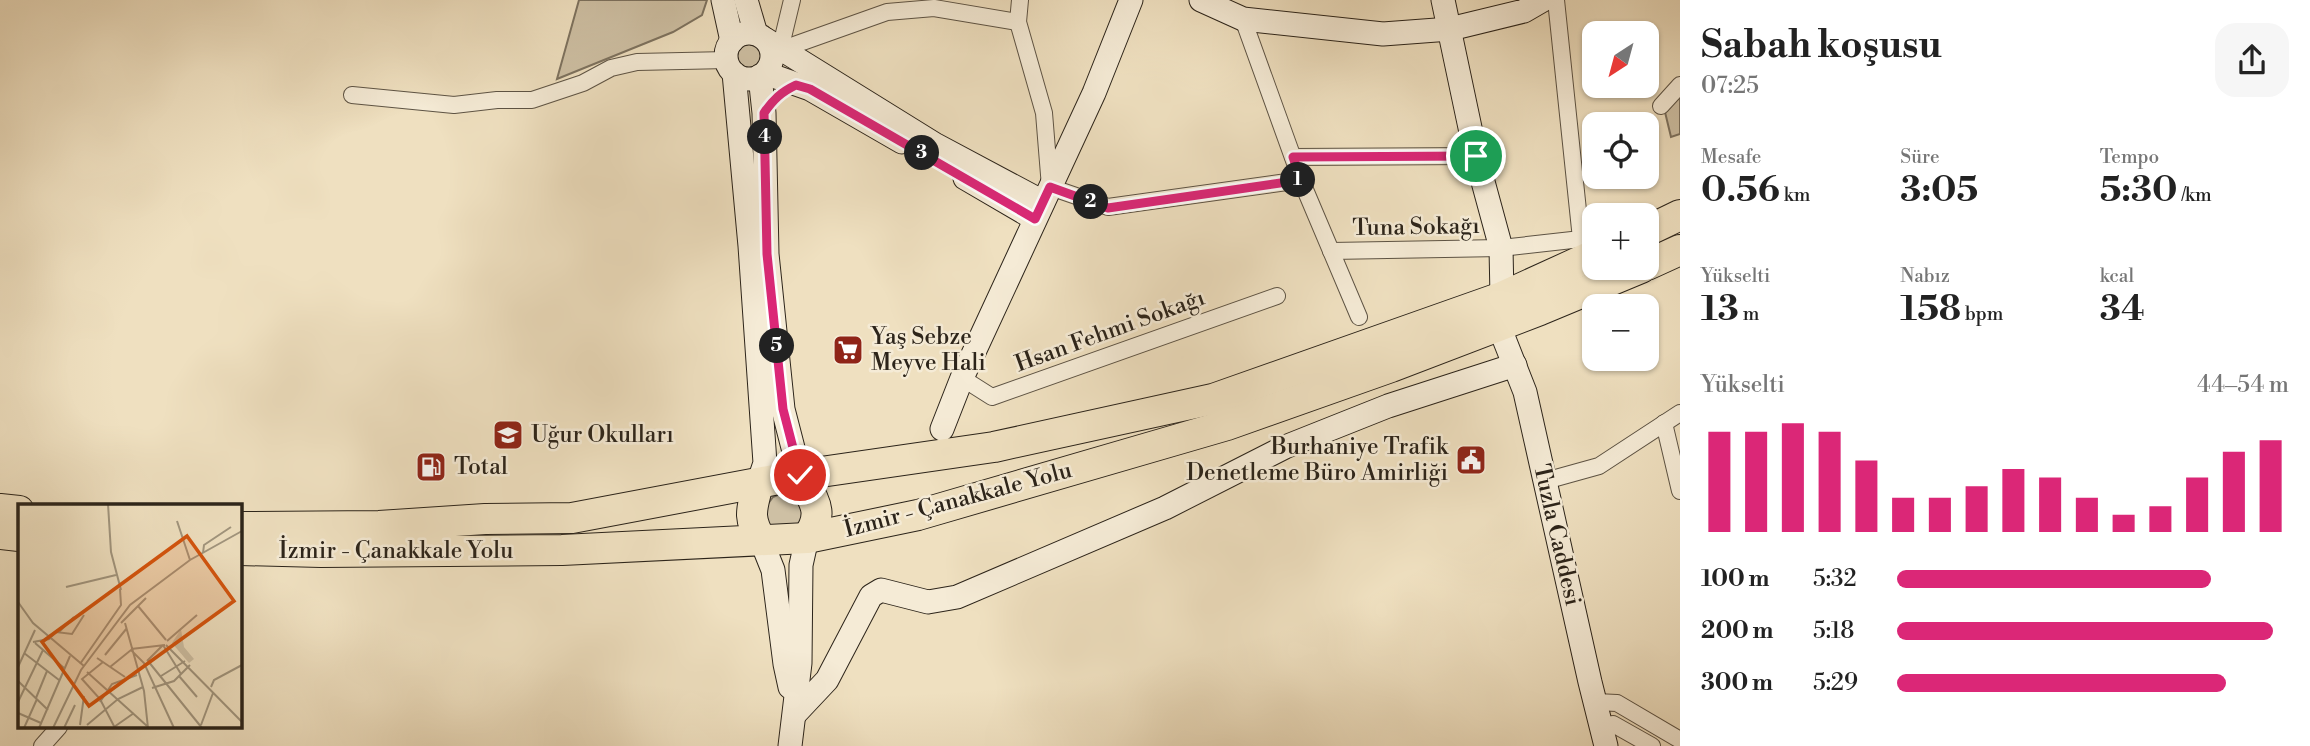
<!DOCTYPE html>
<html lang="tr">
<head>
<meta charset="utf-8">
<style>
	body { margin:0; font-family:"Libre Bodoni",serif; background:#f6f6f6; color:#222; height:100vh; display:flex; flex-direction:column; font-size:26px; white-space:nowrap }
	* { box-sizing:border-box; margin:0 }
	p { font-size:23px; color:#767676 }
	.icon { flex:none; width:38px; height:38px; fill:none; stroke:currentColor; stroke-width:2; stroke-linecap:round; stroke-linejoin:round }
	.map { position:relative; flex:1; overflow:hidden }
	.sheet { display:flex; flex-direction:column; background:#fff; width:630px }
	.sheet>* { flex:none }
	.needle { width:46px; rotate:216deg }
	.fabs { position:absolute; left:1582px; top:21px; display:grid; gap:14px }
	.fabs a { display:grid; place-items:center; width:77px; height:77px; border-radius:14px; background:#fff; box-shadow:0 2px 5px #0004; font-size:35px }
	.pin { position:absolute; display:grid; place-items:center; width:60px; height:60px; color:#fff; margin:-30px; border:4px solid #fff; border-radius:50%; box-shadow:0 2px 7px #0007 }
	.km { position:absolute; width:35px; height:35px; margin:-18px; border-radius:50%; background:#222; color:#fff; font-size:19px; line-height:35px; text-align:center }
	.round { display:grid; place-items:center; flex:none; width:74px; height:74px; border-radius:21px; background:#f6f6f6 }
	.summary { display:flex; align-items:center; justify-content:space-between; height:119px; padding:0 21px }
	h1 { font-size:38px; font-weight:800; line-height:52px }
	.stats { display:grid; grid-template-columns:repeat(3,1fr); gap:10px; height:119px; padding:7px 21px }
	.stats div { display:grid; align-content:center }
	.stats b { font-size:35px; font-weight:800 }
	.stats small { font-size:19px; font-weight:400 }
	.stats p { font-size:19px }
	.chart { height:196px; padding:14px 21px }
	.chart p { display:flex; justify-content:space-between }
	.chart svg { width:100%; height:126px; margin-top:7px; stroke:#db2777; stroke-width:6 }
	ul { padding:0 21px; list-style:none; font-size:23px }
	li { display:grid; grid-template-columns:112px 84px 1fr; align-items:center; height:52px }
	li i { height:18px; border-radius:9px; background:#db2777 }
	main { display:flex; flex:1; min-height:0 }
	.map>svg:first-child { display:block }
</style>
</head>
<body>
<main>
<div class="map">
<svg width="1680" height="746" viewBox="0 0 1680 746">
	<rect width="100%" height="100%" fill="#efe0c0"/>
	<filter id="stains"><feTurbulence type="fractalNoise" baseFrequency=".00286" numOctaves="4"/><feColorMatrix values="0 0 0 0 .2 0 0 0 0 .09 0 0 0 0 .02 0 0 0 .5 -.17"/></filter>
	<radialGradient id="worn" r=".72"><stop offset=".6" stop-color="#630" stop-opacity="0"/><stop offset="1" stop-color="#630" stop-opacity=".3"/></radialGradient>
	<g fill="#cec0a4" stroke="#7d725f" stroke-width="2">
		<polygon points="579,0 707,0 702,15 673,32 557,79"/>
		<circle cx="748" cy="55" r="15"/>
		<polygon points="1680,97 1680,134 1671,137 1665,112"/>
		<path d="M780 494C803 493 803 506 802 524L769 527 765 508 773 497Z"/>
	</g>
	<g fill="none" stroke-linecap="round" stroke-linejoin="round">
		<g stroke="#5d5344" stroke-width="18">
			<g id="street">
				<polyline points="1020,0 1018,22 1044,113 1050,187 1108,207 1301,180"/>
				<polyline points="1243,19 1301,180 1359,317"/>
				<polyline points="780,50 887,12 934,8 1018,22"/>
				<polyline points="780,50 792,0"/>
				<polyline points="352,95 454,105 497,100 532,100 583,83 611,68 637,62 727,60"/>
				<polyline points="1661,106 1680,85"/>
				<polyline points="1293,157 1476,156"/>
				<polyline points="1331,251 1501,248 1581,239 1556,0"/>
				<polyline points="962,378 992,397 1277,296"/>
				<polyline points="1664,423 1680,491"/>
				<polyline points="1545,481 1599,466 1680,413"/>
				<polyline points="1596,702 1617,703 1680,740"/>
				<polyline points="1602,727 1613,724 1652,746"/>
				<polyline points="42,746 59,727"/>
			</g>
		</g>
		<g stroke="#2c241a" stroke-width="25">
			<g id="secondary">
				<polyline points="723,0 732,41"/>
				<polyline points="746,0 756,34"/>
				<polyline points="1201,0 1243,19 1383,34 1450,29 1524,11 1543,0"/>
				<polyline points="1443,0 1476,156 1501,248 1502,297"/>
				<circle cx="749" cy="56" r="23"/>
				<polyline points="765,39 936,145 1043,202"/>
				<polyline points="734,73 750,246 765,463 758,484"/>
				<polyline points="765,73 810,89 902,142"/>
				<polyline points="760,76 764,113 767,254 783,409 800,475"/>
				<polyline points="965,178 1035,219"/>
				<polyline points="1499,326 1525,392 1590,682 1606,746"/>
				<polyline points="942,429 962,378 1094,93 1131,0"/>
				<polyline points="761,540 773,570 785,664 790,687"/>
				<polyline points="795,714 827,680 871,596 881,590 928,602 957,597 1165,508 1285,447 1388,406 1515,365"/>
				<polyline points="790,746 800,663 801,565 807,538"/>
			</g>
		</g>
		<g stroke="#2c241a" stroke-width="32">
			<g id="highway">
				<polyline points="1647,231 1680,215"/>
				<polyline points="1647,265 1680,250"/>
				<path d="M800 475C813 500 826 512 807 538"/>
				<path d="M758 484C752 509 747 516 761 540"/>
				<polyline points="0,509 19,511"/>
				<polyline points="240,527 379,526 485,519 572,518 800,475 994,447 1213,399 1502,297 1594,255"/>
				<polyline points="0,534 19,536"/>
				<polyline points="240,550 321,552 562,550 807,538 918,515 1227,425 1391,367 1540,310 1641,268"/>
			</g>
		</g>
		<use href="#street" stroke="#f5ebd6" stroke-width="16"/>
		<use href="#secondary" stroke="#f5ebd6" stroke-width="23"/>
		<use href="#highway" stroke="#efe0c0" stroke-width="30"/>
	</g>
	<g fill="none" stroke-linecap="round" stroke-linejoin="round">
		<g stroke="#fff" stroke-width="14">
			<path id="route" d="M800 475 783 409 767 254 764 113C773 100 781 92 796 85L810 89 1035 219 1050 187 1108 208 1301 180 1293 157 1476 156"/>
		</g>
		<use href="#route" stroke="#db2777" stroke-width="9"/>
	</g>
	<defs>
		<g id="supermarket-square" transform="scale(1.575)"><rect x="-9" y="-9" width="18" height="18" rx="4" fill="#8f2418" stroke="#f5ebd6"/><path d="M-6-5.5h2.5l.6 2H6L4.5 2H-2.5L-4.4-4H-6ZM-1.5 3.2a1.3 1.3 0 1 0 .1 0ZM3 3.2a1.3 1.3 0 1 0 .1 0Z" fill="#fff"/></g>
		<g id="school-square" transform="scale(1.575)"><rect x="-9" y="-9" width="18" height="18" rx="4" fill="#8f2418" stroke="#f5ebd6"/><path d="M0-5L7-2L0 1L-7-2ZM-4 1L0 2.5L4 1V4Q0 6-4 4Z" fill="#fff"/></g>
		<g id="civic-square" transform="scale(1.575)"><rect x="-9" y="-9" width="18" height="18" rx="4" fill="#8f2418" stroke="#f5ebd6"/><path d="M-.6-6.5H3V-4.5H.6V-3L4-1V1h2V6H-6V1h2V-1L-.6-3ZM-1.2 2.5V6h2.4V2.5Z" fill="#fff"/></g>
		<g id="fuel-square" transform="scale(1.575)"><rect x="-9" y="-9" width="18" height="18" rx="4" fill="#8f2418" stroke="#f5ebd6"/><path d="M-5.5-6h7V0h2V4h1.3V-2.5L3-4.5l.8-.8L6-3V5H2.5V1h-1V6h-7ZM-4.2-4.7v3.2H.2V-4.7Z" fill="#fff"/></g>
	</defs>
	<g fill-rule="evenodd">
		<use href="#supermarket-square" x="848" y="350"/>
		<use href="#school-square" x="508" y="435"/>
		<use href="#civic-square" x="1471" y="460"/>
		<use href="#fuel-square" x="431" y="467"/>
	</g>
	<g text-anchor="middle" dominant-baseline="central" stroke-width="5" stroke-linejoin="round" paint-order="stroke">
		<g font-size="23" fill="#2c241a" stroke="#f5ebd6">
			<text transform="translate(1416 227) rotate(-1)">Tuna Sokağı</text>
			<text transform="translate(1110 331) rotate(-20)">Hsan Fehmi Sokağı</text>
			<text transform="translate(958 500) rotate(-15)">İzmir - Çanakkale Yolu</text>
			<text transform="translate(1557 535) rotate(77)">Tuzla Caddesi</text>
			<text x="396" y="551">İzmir - Çanakkale Yolu</text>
		</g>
		<g font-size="23" fill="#2c241a" stroke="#f5ebd6" text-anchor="start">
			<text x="871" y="337">Yaş Sebze<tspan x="871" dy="26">Meyve Hali</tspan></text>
			<text x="531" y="435">Uğur Okulları</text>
			<text x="1448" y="447" text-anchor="end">Burhaniye Trafik<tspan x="1448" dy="26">Denetleme Büro Amirliği</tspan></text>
			<text x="454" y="467">Total</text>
		</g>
	</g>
	<g transform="translate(18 504)">
		<rect width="224" height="224" fill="#efe0c0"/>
		<path d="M163 125 166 143 176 155 171 159 154 139Z" fill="#cec0a4"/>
		<path fill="none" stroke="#a1957e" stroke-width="2" d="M90 0 93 48 103 86M159 17 172 56M185 49 186 41 213 23M48 83 98 71M0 98 15 119 66 162M120 102 148 136M103 119 128 94M107 119 126 187 130 224M41 128 56 113M149 137 179 111M15 138 31 135 38 128 54 130 66 111M17 139 46 164M145 141 163 170M148 141 224 218M113 145 147 141M6 149 41 176M87 151 109 124M79 154 107 173M129 157 145 141M130 157 184 224M85 158 64 175 82 195 97 224M62 160 103 101 102 85M0 163 17 126M92 163 113 146 126 159 156 224M69 168 129 222M143 172 167 157M161 172 179 193M0 177 30 206M193 183 196 176 224 161M134 184 156 177 172 161M18 194 29 167M0 198 25 146M82 198 94 180 119 171M0 209 23 219M62 221 66 192M69 221 100 195 125 183M183 221 195 189M96 223 116 209M6 224 19 195M21 224 52 152M35 224 63 166 112 101 172 56 224 27M46 224 57 201"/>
		<path fill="#d5540d" fill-opacity="0.15" stroke="#d5540d" stroke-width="3.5" d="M169 32 216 97 71 202 24 138Z"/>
		<rect width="224" height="224" fill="none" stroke="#2c241a" stroke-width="3.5"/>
	</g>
	<rect width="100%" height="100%" filter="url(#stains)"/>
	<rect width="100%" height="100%" fill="url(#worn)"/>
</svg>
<div class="fabs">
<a><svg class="needle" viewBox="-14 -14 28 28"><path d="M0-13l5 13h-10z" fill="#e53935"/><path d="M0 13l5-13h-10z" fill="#767676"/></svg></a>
<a><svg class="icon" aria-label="locate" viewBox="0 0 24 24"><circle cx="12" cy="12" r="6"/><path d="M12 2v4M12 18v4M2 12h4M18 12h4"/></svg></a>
<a>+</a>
<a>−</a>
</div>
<div class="pin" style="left:1476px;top:156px;background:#1e9e55"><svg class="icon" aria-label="arrive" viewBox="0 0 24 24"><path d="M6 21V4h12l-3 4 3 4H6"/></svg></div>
<div class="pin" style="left:800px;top:475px;background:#d93025"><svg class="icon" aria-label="check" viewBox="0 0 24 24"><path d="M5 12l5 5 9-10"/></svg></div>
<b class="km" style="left:1298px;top:180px">1</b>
<b class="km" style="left:1091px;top:202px">2</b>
<b class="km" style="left:922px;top:153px">3</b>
<b class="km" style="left:765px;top:137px">4</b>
<b class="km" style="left:777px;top:346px">5</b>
</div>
<section class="sheet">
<div class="summary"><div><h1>Sabah koşusu</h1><p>07:25</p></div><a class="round"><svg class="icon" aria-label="share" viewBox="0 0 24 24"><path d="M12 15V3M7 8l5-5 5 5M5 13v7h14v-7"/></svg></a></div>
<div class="stats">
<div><p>Mesafe</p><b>0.56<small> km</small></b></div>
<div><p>Süre</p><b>3:05</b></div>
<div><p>Tempo</p><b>5:30<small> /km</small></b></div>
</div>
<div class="stats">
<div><p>Yükselti</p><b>13<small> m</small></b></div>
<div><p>Nabız</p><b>158<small> bpm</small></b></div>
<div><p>kcal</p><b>34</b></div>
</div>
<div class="chart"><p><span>Yükselti</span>44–54 m</p>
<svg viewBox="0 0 160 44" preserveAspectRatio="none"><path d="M5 44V9M15 44V9M25 44V6M35 44V9M45 44V19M55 44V32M65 44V32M75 44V28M85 44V22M95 44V25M105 44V32M115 44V38M125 44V35M135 44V25M145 44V16M155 44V12"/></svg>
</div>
<ul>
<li><b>100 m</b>5:32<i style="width:80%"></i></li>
<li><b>200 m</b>5:18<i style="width:96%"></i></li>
<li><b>300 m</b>5:29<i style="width:84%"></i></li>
</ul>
</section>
</main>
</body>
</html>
